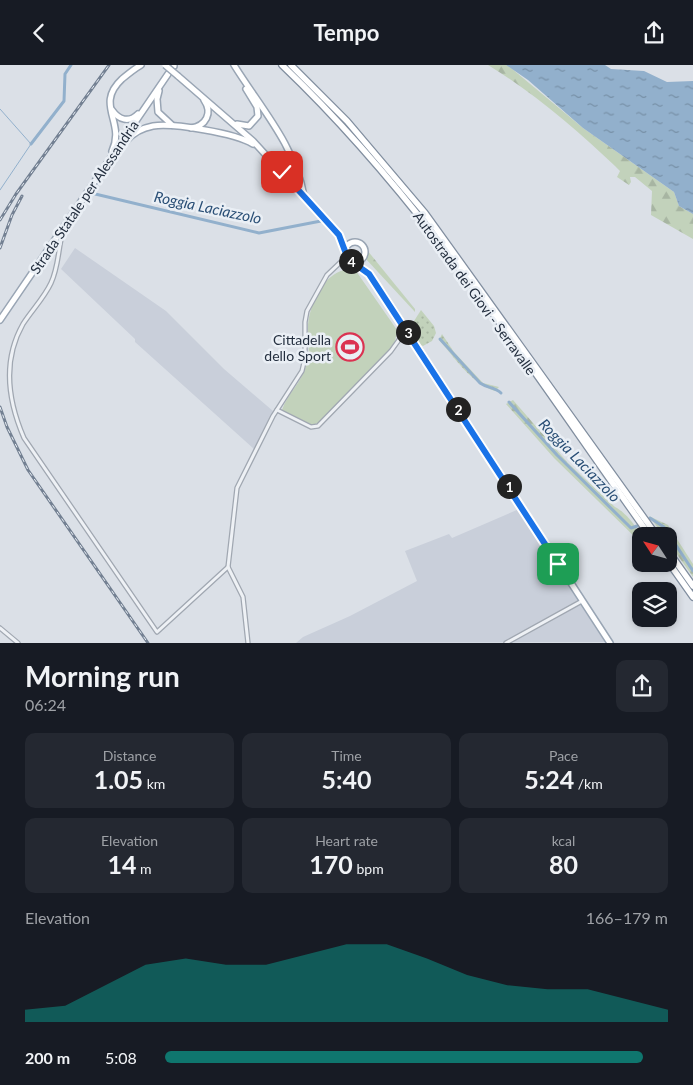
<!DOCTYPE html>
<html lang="en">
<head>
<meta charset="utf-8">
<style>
	body { margin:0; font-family:Lato,sans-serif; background:#242831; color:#f1f3f6; height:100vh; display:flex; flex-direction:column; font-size:19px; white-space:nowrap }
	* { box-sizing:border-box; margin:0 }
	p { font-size:16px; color:#9ea1a6 }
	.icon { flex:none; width:28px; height:28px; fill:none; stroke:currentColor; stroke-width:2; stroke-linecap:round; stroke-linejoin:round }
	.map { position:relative; height:578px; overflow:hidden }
	.panel { display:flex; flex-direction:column; background:#171b24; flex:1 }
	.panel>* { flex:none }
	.needle { width:32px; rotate:306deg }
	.tools { position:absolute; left:632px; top:462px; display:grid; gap:10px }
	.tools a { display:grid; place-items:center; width:45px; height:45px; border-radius:10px; background:#171b24; box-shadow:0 2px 8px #0003; font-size:25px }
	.pin { position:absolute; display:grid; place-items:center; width:42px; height:42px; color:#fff; margin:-21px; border-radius:10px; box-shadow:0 2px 8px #0006 }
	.km { position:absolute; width:25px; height:25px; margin:-12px; border-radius:50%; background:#222; color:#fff; font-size:14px; line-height:25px; text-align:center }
	.round { display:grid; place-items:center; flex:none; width:52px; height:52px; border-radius:10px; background:#242831 }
	.overview { display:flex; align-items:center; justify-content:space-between; height:85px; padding:0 25px }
	h1 { font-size:28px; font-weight:700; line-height:38px }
	.stats { display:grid; grid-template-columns:repeat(3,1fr); gap:8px; height:85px; padding:5px 25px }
	.stats div { display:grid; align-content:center; border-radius:10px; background:#242831; text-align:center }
	.stats b { font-size:25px; font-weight:700 }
	.stats small { font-size:14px; font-weight:400 }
	.stats p { font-size:14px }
	.chart { height:140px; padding:10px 25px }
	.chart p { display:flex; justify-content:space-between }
	.chart svg { width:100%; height:90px; margin-top:5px; fill:#0f766e; opacity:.7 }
	ul { padding:0 25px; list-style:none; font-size:16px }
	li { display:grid; grid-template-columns:80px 60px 1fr; align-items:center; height:38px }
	li i { height:12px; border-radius:6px; background:#0f766e }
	header { display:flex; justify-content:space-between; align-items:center; height:65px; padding:0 25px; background:#171b24; font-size:22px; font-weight:700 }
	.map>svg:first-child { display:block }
</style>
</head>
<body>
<header><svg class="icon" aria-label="back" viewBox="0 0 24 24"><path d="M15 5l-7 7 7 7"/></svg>Tempo<svg class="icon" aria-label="share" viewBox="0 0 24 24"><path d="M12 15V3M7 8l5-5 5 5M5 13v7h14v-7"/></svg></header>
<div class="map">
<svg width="693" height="578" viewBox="0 0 693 578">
	<defs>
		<pattern id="grass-dots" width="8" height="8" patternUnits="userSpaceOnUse" patternTransform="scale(1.25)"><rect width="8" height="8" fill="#c2d2bb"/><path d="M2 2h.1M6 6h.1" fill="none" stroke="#a7b5a2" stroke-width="1.8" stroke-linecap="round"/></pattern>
		<pattern id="forest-firs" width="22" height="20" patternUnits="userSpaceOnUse" patternTransform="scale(1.25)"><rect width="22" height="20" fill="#c2d2bb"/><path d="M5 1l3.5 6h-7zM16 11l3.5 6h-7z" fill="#a7b5a2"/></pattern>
		<pattern id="water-ripples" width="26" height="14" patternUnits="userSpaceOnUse" patternTransform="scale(1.25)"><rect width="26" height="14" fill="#92b0cc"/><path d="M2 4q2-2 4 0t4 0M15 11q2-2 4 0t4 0" fill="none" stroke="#7790a7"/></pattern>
	</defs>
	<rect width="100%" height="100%" fill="#dbe0e7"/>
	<g fill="#c9cfda">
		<polygon points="75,183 166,246 224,304 273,346 254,384 135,277 135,274 61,204"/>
		<polygon points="519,444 605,577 296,578 303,572 350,551 417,516 405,486 449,469 452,473"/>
	</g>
	<g fill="url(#grass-dots)">
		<polygon points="421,245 434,261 436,268 432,276 423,281 419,279 409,264"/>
		<path d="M442 269 454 287 483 318 499 322 495 326C472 319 455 293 439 275Z"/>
	</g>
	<g fill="url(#forest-firs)">
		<path d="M488 0H506L511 3 583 63 674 127 679 141 693 149V174L651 150 652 126 635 112H630L631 117 629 120 617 112 620 106 615 101C576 64 534 28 488 0Z"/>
		<polygon points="367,185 415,244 415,247 365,193"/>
		<path d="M513 335 568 398 615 442C625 447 641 464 641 478L554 393 506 339Z"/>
		<polygon points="649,451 668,460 693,499 693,512 669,478 669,471 664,471"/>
	</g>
	<path fill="#c2d2bb" d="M344 205 356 206 397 265 395 277 390 284 320 357 313 360 285 348 282 345C287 329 302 318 307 298 311 285 307 272 308 260 310 239 323 210 344 205Z"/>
	<polygon fill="url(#water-ripples)" points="506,0 605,0 611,4 644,6 667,17 693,16 693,149 679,141 674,127 583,63 528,15"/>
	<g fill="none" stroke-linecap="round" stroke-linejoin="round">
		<polyline stroke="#92b0cc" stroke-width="1" points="0,44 31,79 0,125"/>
		<g stroke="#92b0cc" stroke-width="3">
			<polyline points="31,79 64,36 65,9 71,0"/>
			<polyline points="91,128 259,168 321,156"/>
			<path d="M440 274 480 318C487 323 495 322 501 328"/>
			<polyline points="509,337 557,390 631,463 637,461"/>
			<polyline points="650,453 664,462 693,506"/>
		</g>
		<g stroke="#a0a7b1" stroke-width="5.5">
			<g id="street">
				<path d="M63 166C58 183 59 201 51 218 44 233 32 245 23 259 2 296 8 336 24 373L157 567 228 502"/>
				<polyline points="277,345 311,362 318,361 391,286 406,265"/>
				<polyline points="0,563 18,578"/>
				<polyline points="248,578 243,532 228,502 237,423 273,351 302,306 305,293 305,257 307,246 327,210 346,192"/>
				<polyline points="506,578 582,536"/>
			</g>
		</g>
		<g stroke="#99a5b4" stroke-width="8">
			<g id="primary">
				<path d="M234 0C260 42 295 80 304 131"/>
				<polyline points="174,1 174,0"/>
				<polyline points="178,11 253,76 339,170 345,186"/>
				<polyline points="159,26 157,34 158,47 172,60"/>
				<path d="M112 45C119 55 129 58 138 49"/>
				<polyline points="237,59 249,61 258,51 257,42 246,24"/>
				<path d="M191 63C206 61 213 48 204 35"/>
				<path d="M126 76C133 68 142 63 153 61 173 58 235 68 253 79"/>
				<path d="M112 86C126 57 94 40 122 14 128 9 134 4 141 0"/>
				<circle cx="355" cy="187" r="10"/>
				<polyline points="355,197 369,209 381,226 610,578"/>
				<polyline points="0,255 168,9"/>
			</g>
		</g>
		<g stroke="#818e9f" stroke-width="8">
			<g id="highway">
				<path d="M282 0C427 138 534 309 650 471"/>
				<polyline points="291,0 347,56 425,148 657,471"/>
				<polyline points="669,487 693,521"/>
				<polyline points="669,498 693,532"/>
			</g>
		</g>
		<use href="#street" stroke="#eef1f5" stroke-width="3"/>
		<use href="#primary" stroke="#fff" stroke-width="5"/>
		<use href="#highway" stroke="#fff" stroke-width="5.5"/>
		<g stroke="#738092" stroke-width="3">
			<g id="rail">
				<polyline points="0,155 16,129 109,0"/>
				<polyline points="0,183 12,150 22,131"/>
				<polyline points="0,342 7,362 28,405 148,578"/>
			</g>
		</g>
		<use href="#rail" stroke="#eaeff5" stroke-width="1" stroke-dasharray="4" stroke-linecap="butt"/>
		<g stroke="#99a5b4" stroke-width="8" stroke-linecap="butt">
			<polyline id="primary-bridge" points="165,0 178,11"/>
		</g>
		<use href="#primary-bridge" stroke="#fff" stroke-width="5"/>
	</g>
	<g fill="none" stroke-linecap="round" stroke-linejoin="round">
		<g stroke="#fff" stroke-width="10">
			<polyline id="route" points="282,107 339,170 348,194 369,209 558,499"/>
		</g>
		<use href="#route" stroke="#1a73e8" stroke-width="6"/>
	</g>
	<defs>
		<g id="stadium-ring" transform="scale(1.4375)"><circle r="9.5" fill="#eaeff5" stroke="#db3251" stroke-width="1.5"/><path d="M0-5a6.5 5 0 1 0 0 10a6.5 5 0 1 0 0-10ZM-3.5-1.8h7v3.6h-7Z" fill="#db3251"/></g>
	</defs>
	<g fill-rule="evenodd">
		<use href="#stadium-ring" x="350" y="282"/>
	</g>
	<g text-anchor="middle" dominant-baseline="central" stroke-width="5" stroke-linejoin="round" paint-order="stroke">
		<g font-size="14" fill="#242f3f" stroke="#eaeff5">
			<text transform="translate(84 132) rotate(-56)">Strada Statale per Alessandria</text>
			<text transform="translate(475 228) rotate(54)">Autostrada dei Giovi - Serravalle</text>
		</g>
		<g font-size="14" fill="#242f3f" stroke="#eaeff5" text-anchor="end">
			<text x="331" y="274">Cittadella<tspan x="331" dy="16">dello Sport</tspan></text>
		</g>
		<g font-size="15" font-style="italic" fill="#2a4f76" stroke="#eaeff5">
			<text transform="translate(208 142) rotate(12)">Roggia Laciazzolo</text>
			<text transform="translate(580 395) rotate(46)">Roggia Laciazzolo</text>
		</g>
	</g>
</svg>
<div class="tools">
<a><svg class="needle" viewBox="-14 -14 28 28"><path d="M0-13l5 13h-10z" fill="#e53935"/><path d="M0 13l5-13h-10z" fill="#9ea1a6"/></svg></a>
<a><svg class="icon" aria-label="layers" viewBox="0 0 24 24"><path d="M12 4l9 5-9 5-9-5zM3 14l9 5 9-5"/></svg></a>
</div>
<div class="pin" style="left:558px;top:499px;background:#1e9e55"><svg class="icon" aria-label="arrive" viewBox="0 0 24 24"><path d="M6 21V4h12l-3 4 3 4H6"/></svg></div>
<div class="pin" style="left:282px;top:107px;background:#d93025"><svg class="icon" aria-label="check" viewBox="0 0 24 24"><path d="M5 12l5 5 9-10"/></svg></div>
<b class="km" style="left:509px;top:421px">1</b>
<b class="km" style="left:458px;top:344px">2</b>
<b class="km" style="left:408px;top:267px">3</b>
<b class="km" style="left:351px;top:196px">4</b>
</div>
<section class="panel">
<div class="overview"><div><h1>Morning run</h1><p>06:24</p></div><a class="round"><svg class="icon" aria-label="share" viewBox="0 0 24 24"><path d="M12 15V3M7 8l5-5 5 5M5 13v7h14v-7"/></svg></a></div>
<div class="stats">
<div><p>Distance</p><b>1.05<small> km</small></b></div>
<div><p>Time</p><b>5:40</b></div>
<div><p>Pace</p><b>5:24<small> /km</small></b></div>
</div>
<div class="stats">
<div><p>Elevation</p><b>14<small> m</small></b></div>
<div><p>Heart rate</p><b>170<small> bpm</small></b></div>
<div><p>kcal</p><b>80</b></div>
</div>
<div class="chart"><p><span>Elevation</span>166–179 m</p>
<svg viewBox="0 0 160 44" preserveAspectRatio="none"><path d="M0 44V38L10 36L20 26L30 16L40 13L50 16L60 16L70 11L80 6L90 6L100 13L110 21L120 26L130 28L140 28L150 33L160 38V44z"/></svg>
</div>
<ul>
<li><b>200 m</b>5:08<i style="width:95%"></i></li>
</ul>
</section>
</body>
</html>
